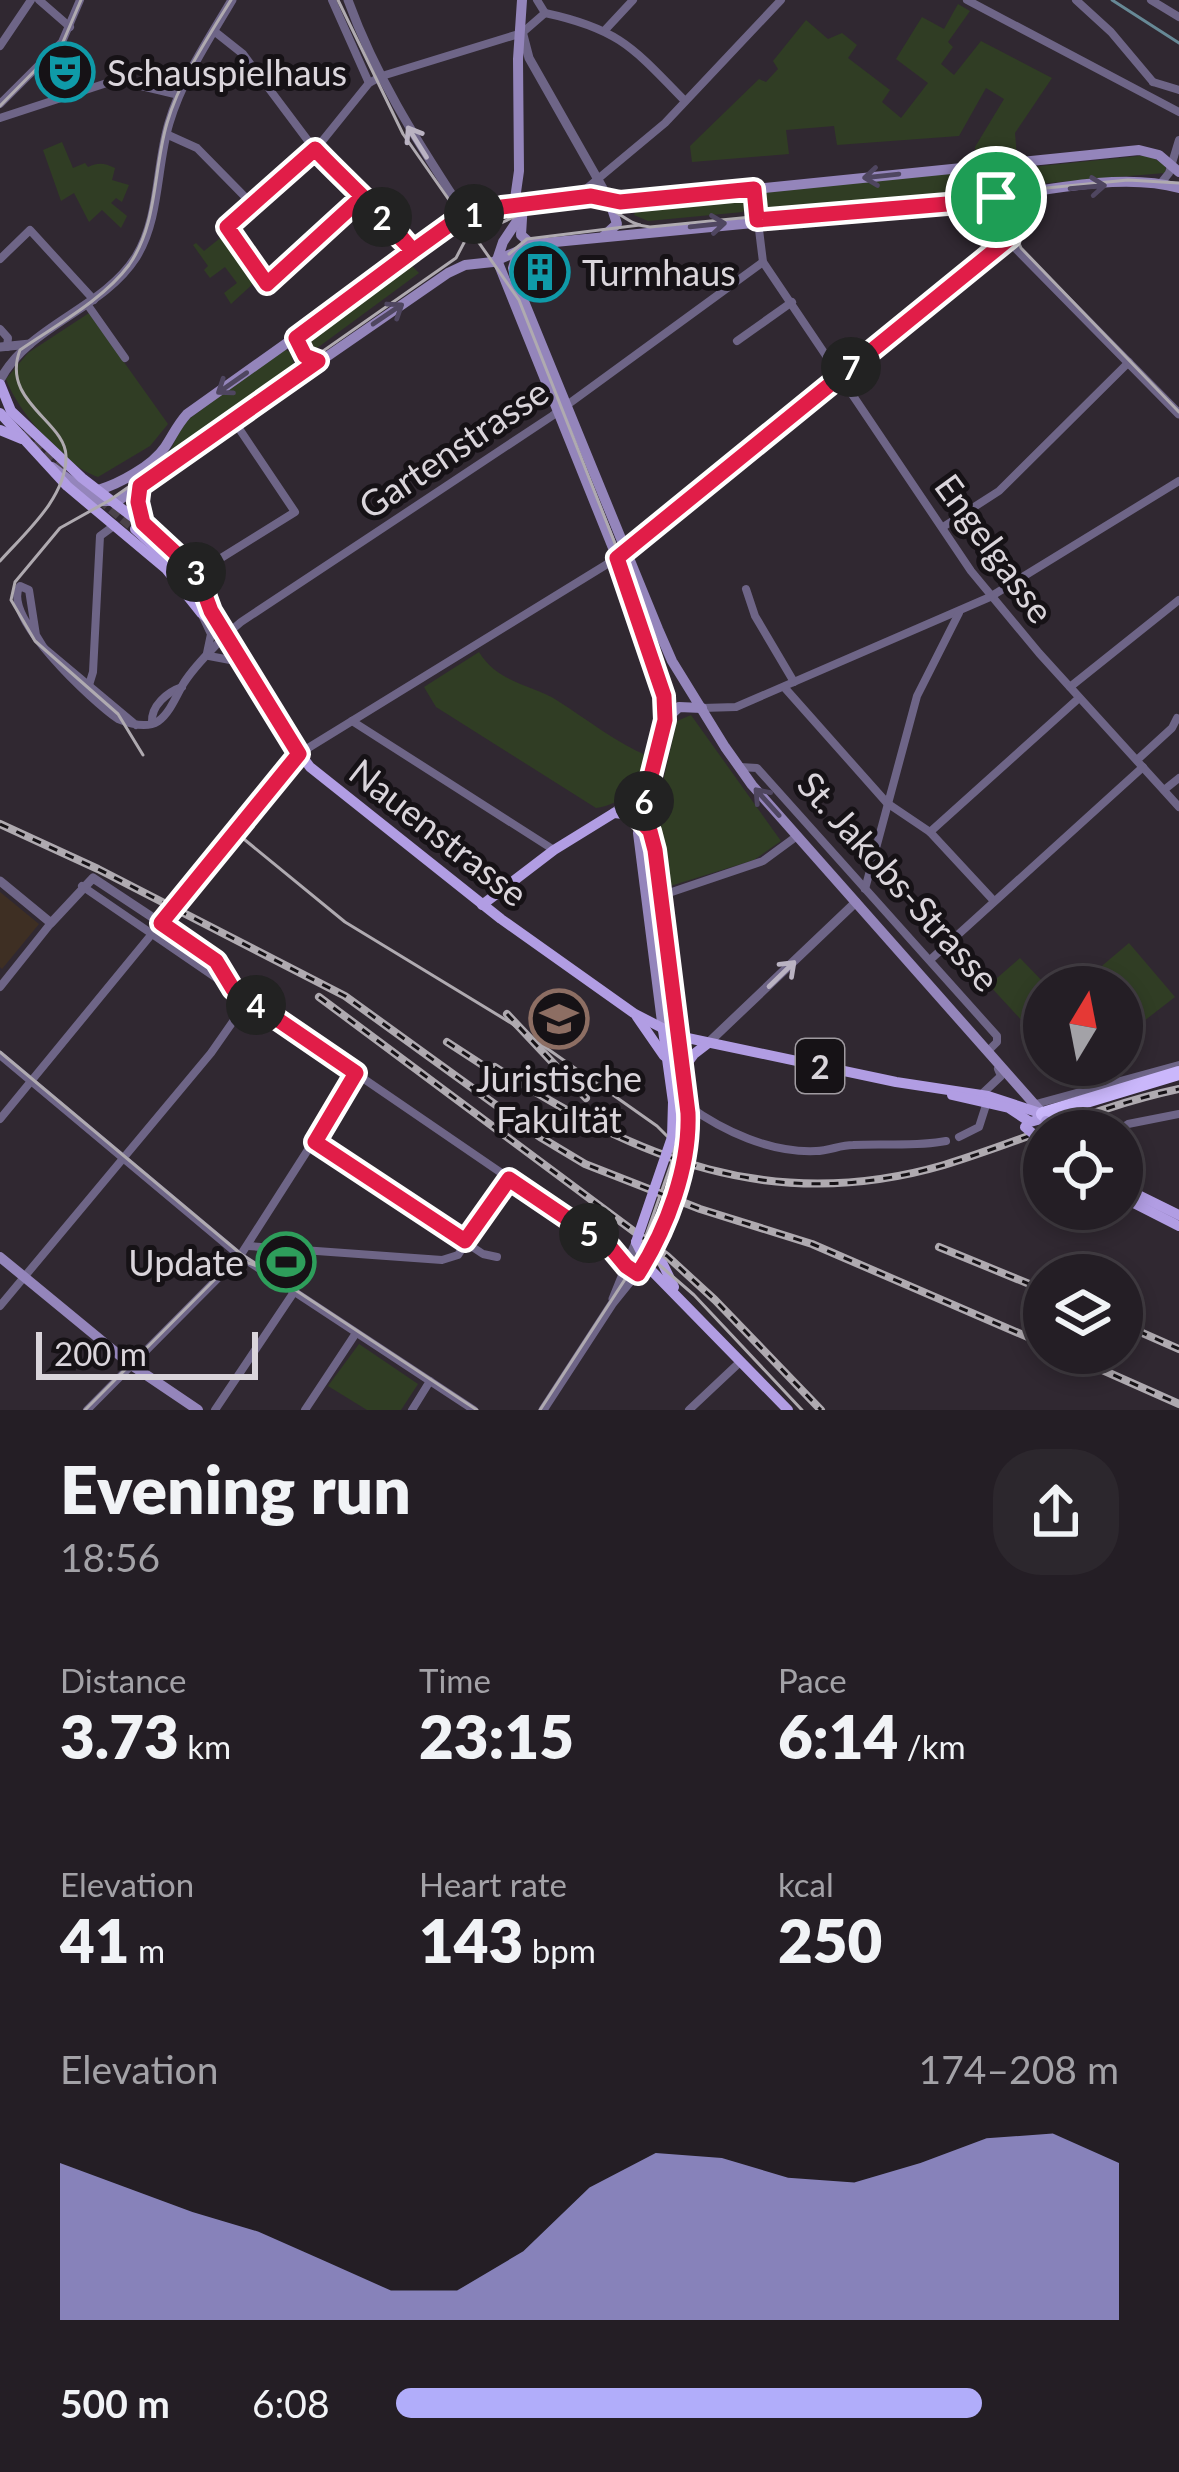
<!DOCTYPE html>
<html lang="en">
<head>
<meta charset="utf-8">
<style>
	body { margin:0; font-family:Lato,sans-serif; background:#2c272d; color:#f1f3f6; height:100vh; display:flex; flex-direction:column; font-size:45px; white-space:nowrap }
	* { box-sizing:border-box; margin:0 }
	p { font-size:39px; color:#a3a2a7 }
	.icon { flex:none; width:66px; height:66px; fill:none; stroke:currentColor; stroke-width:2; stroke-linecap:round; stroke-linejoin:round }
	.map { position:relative; height:1410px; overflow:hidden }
	.details { display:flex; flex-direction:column; background:#241e25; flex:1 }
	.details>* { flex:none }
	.needle { width:78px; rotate:10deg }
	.buttons { position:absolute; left:1023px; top:966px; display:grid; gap:24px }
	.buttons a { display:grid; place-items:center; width:120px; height:120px; border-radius:50%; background:#241e25; box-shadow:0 6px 18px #0003,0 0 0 3px #413c42; font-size:60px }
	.scale { position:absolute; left:36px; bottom:30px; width:222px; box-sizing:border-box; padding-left:12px; border:6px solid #dad5db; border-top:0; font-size:33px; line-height:42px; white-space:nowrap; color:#dad5db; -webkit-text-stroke:9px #161216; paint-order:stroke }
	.pin { position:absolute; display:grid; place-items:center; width:102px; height:102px; color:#fff; margin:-51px; border:6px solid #fff; border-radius:50%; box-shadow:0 3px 12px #0007 }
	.km { position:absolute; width:60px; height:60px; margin:-30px; border-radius:50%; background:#222; color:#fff; font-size:33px; line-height:60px; text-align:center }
	.round { display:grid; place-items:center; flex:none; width:126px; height:126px; border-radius:48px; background:#2c272d }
	.headline { display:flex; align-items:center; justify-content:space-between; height:204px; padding:0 60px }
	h1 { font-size:66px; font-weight:800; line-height:90px }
	.figures { display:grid; grid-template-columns:repeat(3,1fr); gap:18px; height:204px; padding:12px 60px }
	.figures div { display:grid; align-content:center }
	.figures b { font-size:60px; font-weight:800 }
	.figures small { font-size:33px; font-weight:400 }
	.figures p { font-size:33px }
	.chart { height:336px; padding:24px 60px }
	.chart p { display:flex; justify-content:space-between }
	.chart svg { width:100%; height:216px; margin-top:12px; fill:#b1adfa; opacity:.7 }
	ul { padding:0 60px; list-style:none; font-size:39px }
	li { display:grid; grid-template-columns:192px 144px 1fr; align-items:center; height:90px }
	li i { height:30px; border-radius:15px; background:#b1adfa }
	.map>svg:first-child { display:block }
</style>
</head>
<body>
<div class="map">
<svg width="1179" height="1410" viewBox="0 0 1179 1410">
	<rect width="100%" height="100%" fill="#302831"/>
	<polygon fill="#3e2f23" points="0,892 39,924 2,969 0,967"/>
	<g fill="#303d24">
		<polygon points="958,4 970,11 948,42 953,47 941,64 954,75 981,41 1052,78 1015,133 1017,157 976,162 975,147 1004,99 986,88 959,136 837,145 834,126 786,130 789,154 692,162 690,146 759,79 766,82 778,69 773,61 806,20 828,39 842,33 857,45 848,58 890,90 882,102 901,118 928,83 896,59 922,17 944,29"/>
		<path d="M62 142 73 168 85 163 88 167C99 162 104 163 115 168L112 180 129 185 122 202 116 198 111 203 127 216 121 228 102 210 89 222 74 193 61 201 43 150Z"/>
		<polygon points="1149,155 1166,166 1165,173 1012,186 1006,181 1010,169"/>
		<polygon points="987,170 995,177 989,188 768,210 760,203 762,194 767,191"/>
		<polygon points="741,194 749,201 743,212 648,221 634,215 637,207 645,204"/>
		<polygon points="224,235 257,280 231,304 224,293 237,283 225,267 210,278 204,270 208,266 193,245 196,243 204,251"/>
		<polygon points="407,261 419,273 309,354 301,338"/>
		<path d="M89 313 168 424 150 446 98 477C66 467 17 411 6 379L28 353Z"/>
		<polygon points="284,349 290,352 294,364 171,450 182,424"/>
		<path d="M479 652C499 684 531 684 558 701 588 720 615 742 648 756 640 783 625 804 596 808L436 707 424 687Z"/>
		<polygon points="691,715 781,841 754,860 664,888 658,803 677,721"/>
		<polygon points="1129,943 1175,997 1122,1038 1122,987 1077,987"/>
		<polygon points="1020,958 1048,987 1044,987 1044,1004 1024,1023 989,985"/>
		<polygon points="359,1344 418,1384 401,1410 367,1410 328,1386"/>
	</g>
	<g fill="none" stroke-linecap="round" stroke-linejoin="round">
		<polyline stroke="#678996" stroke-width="3" points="1112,0 1179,43"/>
		<g stroke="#4a424a" stroke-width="10" stroke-dasharray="10 5" stroke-linecap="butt">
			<polyline points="23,432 67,471"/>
			<polyline points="100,499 135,529"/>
		</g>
		<g stroke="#6e6587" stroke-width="8">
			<polyline points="39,0 70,27"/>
			<polyline points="332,0 369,83"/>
			<polyline points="537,0 545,13"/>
			<polyline points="967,0 1179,112"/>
			<polyline points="1076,0 1111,32 1153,82"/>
			<polyline points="1151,0 1179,17"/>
			<path d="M545 13C620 29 634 49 685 101"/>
			<polyline points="606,29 633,0"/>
			<polyline points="214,31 243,54 315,150 413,251"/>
			<polyline points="0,46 31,0"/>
			<polyline points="1153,82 1179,90"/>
			<polyline points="0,104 62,42 80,0"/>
			<polyline points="0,118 116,80 179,95"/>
			<polyline points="166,134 197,148 253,205"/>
			<polyline points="1161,183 1169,173 1179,140"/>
			<polyline points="754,189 763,262 971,571 1039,653 1179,807"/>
			<polyline points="361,198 267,283 227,227 315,150 369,83 382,76 522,33 545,13"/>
			<polyline points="575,198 665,123 781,0"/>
			<polyline points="0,259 30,230 94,300"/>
			<polyline points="87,304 125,358"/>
			<polyline points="0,329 8,338 7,347"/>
			<polyline points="737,341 792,302"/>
			<polyline points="943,527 999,491 1129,362"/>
			<polyline points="197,573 295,512 234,421"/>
			<polyline points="746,589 755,616 794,682"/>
			<polyline points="203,617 211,634 207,653"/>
			<polyline points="209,656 241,662"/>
			<polyline points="89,685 93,672 100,536 115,525"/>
			<polyline points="784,687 887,803 930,832 994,901"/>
			<polyline points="1070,687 1179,600"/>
			<polyline points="702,708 736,707 990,597 1179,481"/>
			<polyline points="352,721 554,850"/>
			<path d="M152 722C151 706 167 692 182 687"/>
			<path d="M136 725 44 648 36 635 29 590 20 586C0 616 93 702 118 719 158 735 165 719 182 686 193 667 224 636 241 622L552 416 763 262"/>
			<polyline points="300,753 617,558 1010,238"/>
			<polyline points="1137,760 1172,728 1177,718"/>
			<polyline points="740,767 757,768 997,1036 997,1042 989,1050"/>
			<polyline points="1164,790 1179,778"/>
			<polyline points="930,832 1079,698"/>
			<polyline points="82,886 611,1248 626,1266"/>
			<polyline points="865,889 917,696 959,613"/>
			<polyline points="660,896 763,861 797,836"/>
			<polyline points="161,923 216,961 231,985"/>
			<polyline points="930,960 1143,767"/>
			<polyline points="0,987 51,923"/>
			<polyline points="0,1055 240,1256 474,1410"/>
			<polyline points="983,1093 1001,1076 998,1069"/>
			<polyline points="1036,1104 1179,1065"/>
			<path d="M687 1105C723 1131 770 1153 816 1151 829 1151 840 1145 853 1145 884 1143 915 1147 946 1141"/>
			<polyline points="0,1119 151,935"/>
			<polyline points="1117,1131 1128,1124 1179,1114"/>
			<polyline points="959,1137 979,1127 987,1102"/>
			<polyline points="315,1143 483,1254 497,1257"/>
			<polyline points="248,1246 442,1260 458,1255 509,1179"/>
			<polyline points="0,1306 211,1053 248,1000"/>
			<polyline points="87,1410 240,1256 357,1073"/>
			<polyline points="215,1410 294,1292"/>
			<polyline points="305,1410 356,1333"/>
			<polyline points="412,1410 430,1381"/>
			<polyline points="689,1410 740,1362"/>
		</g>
		<g stroke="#6e6587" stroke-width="9">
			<path d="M348 0C375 75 415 138 458 204L473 214"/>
			<polyline points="523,35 529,58 609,199"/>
			<path d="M998 164C1001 191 1013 211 1010 238"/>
			<polyline points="1001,184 995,208 1000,232 1179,414"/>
			<polyline points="0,347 30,344"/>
			<path d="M0 380C30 324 102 310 136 257 160 218 156 166 169 123 182 79 209 39 232 0"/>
			<polyline points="237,831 299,754"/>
			<polyline points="0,881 51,923 93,878 161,923 169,913"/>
			<polyline points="707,1044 856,902"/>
			<polyline points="613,1299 636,1242"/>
			<polyline points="543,1410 612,1304 645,1263"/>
		</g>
		<g stroke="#9485bb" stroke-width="10">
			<polyline points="523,202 521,235 531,244"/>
			<polyline points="514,206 519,171 518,59 522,0"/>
			<polyline points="603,237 617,224 609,199"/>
			<polyline points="518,252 513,268 516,282 658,629 672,661 725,747 752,785 1043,1114"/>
			<polyline points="497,260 617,558 662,681 665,720"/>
			<polyline points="497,260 503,242 521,215"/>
			<polyline points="295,337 305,355 318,361"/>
			<path d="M52 467 98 501H118L448 273 465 265 493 262 534 244 971 202C1032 193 1119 171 1179 188"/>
			<polyline points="140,486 138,502 143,523"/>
			<path d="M98 490C119 484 152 466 165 447 173 435 177 425 187 414L464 217 502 207 591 196 636 201 1139 150 1159 155 1179 172"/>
			<polyline points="614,813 645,790"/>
			<polyline points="663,1030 638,833 665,720 679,707 702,708"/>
			<polyline points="0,1257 130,1364 198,1410"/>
		</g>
		<g stroke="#b19de3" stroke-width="10">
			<polyline points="0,384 11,411 82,478 174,549 197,573 211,611 280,727 310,767 501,919 635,1014 678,1036 896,1082 988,1096 1043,1114 1046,1120"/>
			<polyline points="0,413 67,486 166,569 201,613 219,628"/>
			<polyline points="0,430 22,439"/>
			<polyline points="135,529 182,573 203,599"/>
			<path d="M482 905 554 850 614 813C633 814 648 822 653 841L683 1069 687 1148"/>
			<polyline points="637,1017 664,1056"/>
			<polyline points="663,1030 673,1102 672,1137"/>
			<polyline points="683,1069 694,1054 707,1044"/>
			<polyline points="952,1095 1009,1108 1030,1122 1045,1118"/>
			<polyline points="1122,1187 1179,1215"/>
			<polyline points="1122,1197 1179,1226"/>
			<polyline points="636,1242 649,1268 788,1410"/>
			<polyline points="658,1254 674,1287"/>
		</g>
		<polyline stroke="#cab7fb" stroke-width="14" points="1043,1114 1179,1073"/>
		<g stroke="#afaab0" stroke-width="3">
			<path d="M338 0 403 134 519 300 666 673C684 733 645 790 645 851L680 1116 675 1153 637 1261 540 1410"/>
			<polyline points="0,106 63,42 81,0"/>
			<polyline points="982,192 1004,207 1021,248 1179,412"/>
			<path d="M461 217C489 241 502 217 531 211 549 207 579 201 598 205 618 208 628 226 650 227L1128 180 1179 183"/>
			<polyline points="509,254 527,239 640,225"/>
			<path d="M0 561C25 533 66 498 66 457 67 422 0 402 20 350 56 325 103 300 129 265 158 224 153 170 167 123 180 79 207 39 231 0"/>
			<polyline points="143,755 118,714 35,641 11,600 15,582 60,528 110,500 456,258 467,237 463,217"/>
			<polyline points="228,826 345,922 511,1023 657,1126 671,1140 675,1159"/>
			<polyline points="0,1052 241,1254 477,1410"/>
			<polyline points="651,1235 649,1246 656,1262 694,1295 802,1410"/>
			<polyline points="85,1410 227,1267 243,1261 257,1266"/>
		</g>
		<g stroke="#afaab0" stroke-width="8">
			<g id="rail">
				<polyline points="0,824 98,869 345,996 540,1137 585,1164 700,1209 812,1244 1044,1344"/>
				<polyline points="319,997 667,1256 715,1300 821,1410"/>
				<polyline points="507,1014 586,1098"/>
				<polyline points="447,1042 507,1081"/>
				<path d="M495 1067C638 1159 772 1215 944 1165 1023 1141 1098 1106 1179 1089"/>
				<polyline points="939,1247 1044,1290"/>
				<polyline points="1122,1324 1179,1349"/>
				<polyline points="1064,1353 1179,1404"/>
			</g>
		</g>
		<use href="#rail" stroke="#161216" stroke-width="3" stroke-dasharray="9" stroke-linecap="butt"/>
		<polyline stroke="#6e6587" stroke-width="9" points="169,913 237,831"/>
		<g stroke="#b19de3" stroke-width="10">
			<polyline points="1046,1121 1055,1131"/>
			<polyline points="1025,1127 1044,1143"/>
			<polyline points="636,1242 672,1137"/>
			<polyline points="653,1248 687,1148"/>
		</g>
	</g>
	<defs><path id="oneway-shaft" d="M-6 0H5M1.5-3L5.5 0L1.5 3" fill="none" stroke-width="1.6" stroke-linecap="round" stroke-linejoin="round" transform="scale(3)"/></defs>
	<g stroke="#bab3c2">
		<use href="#oneway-shaft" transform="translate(417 142) rotate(-122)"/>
		<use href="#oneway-shaft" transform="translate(782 974) rotate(-44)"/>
	</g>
	<g stroke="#4f4660">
		<use href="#oneway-shaft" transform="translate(881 176) rotate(174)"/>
		<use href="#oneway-shaft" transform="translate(1088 187) rotate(-5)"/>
		<use href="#oneway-shaft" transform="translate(708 225) rotate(-6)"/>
		<use href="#oneway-shaft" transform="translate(388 314) rotate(-34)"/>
		<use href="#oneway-shaft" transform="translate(232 383) rotate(145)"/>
		<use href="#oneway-shaft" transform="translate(767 802) rotate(-132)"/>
	</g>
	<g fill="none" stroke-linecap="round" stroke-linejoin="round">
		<g stroke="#fff" stroke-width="24">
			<path id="route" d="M996 197 971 202 757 220 754 189 620 202 591 196 502 207 456 220 413 251C384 214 347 183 315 149L227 227 267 284 361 198 413 251 296 338 305 356 318 361 140 486 138 502 143 523 197 573 211 611 299 754 161 923 216 961 233 989 356 1073 315 1142 465 1241 509 1179 611 1248 626 1266 638 1274C667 1228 690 1167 688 1113L655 850 650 831 640 820 665 720 664 696 617 558 1010 238 998 228 996 197"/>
		</g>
		<use href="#route" stroke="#e11d48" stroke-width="15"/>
	</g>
	<defs>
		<g id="theatre-ring" transform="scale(3)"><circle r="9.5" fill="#161216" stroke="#0f9aa8" stroke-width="1.5"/><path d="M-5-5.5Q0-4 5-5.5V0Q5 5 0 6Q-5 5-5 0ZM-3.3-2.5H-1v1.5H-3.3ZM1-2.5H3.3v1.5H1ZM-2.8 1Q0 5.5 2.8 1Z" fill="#0f9aa8"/></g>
		<g id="building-ring" transform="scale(3)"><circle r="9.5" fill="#161216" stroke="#0f9aa8" stroke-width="1.5"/><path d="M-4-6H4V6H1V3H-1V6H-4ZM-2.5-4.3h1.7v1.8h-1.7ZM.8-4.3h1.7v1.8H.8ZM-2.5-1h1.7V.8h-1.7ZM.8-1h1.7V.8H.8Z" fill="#0f9aa8"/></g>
		<g id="university-ring" transform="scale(3)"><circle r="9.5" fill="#161216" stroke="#8d6e63" stroke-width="1.5"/><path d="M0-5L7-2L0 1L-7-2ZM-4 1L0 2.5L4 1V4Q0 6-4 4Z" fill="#8d6e63"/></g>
		<g id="stadium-ring" transform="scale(3)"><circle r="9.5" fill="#161216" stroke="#2e9e5b" stroke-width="1.5"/><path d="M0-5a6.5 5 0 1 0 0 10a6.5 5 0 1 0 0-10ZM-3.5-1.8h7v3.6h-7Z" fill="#2e9e5b"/></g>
	</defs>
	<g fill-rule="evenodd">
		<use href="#theatre-ring" x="65" y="72"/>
		<use href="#building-ring" x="540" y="272"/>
		<use href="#university-ring" x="559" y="1019"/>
		<use href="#stadium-ring" x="286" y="1262"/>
	</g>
	<g text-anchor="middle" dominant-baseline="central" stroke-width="10" stroke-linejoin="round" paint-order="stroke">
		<rect fill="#161216" stroke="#9f9aa0" stroke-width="3" x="796" y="1039" width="48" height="54" rx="9"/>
		<g font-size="33" font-weight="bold" fill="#dad5db">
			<text x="820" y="1066">2</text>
		</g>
		<g font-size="36" fill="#dad5db" stroke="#161216" text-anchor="start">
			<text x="107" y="72">Schauspielhaus</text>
			<text x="582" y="272">Turmhaus</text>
			<text x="559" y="1078" text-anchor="middle">Juristische<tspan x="559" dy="41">Fakultät</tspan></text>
			<text x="244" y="1262" text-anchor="end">Update</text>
		</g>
		<g font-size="36" fill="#dad5db" stroke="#161216">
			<text transform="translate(453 448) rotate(-34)">Gartenstrasse</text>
			<text transform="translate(995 548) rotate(54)">Engelgasse</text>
			<text transform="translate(439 832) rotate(38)">Nauenstrasse</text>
			<text transform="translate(899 881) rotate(48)">St. Jakobs-Strasse</text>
		</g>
	</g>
</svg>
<div class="buttons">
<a><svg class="needle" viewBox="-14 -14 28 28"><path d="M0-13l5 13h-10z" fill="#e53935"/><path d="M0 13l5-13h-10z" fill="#a3a2a7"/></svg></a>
<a><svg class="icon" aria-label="locate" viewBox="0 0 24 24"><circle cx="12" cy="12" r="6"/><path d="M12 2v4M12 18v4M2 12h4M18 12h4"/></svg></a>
<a><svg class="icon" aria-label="layers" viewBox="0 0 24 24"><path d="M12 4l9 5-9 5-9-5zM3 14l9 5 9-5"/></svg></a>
</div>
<div class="scale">200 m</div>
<div class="pin" style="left:996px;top:197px;background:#1e9e55"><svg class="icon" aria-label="arrive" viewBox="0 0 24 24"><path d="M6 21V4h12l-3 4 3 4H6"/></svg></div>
<b class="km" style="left:474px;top:214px">1</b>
<b class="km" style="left:382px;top:217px">2</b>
<b class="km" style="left:196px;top:572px">3</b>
<b class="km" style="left:256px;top:1005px">4</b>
<b class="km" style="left:589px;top:1233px">5</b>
<b class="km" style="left:644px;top:801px">6</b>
<b class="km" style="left:851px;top:367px">7</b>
</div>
<section class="details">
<div class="headline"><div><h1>Evening run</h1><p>18:56</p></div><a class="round"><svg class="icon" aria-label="share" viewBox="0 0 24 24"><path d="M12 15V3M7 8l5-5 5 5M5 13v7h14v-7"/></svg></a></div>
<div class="figures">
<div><p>Distance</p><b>3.73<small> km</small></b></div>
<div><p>Time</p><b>23:15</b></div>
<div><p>Pace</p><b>6:14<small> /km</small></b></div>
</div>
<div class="figures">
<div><p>Elevation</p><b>41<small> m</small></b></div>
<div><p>Heart rate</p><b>143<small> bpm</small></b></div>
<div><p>kcal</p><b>250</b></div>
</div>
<div class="chart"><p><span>Elevation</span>174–208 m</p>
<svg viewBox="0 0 160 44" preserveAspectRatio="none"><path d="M0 44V12L10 17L20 22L30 26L40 32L50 38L60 38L70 30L80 17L90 10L100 11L110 15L120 16L130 12L140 7L150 6L160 12V44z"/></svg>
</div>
<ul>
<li><b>500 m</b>6:08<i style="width:81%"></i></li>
</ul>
</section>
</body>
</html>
